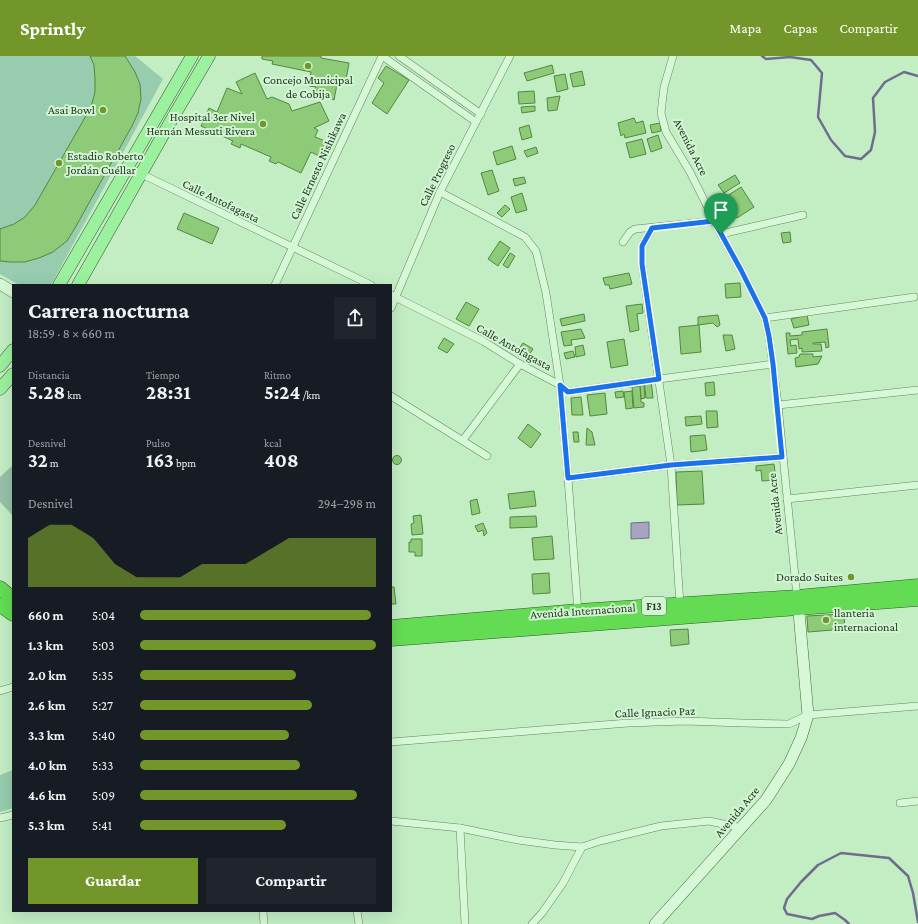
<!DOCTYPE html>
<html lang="es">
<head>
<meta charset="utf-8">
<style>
	body { margin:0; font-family:"Crimson Pro",serif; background:#20242c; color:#f1f3f6; height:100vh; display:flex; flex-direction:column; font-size:15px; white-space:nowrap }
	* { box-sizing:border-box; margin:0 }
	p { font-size:13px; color:#9ea1a6 }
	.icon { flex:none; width:22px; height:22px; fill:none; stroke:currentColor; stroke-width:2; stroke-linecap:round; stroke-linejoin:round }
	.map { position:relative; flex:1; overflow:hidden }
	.sheet { position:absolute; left:12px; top:228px; width:380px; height:628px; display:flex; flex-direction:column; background:#171b24; border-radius:0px; box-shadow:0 4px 16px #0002 }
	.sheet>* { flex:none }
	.pin { position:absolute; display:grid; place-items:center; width:34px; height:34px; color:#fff; margin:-41px -17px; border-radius:50% 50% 50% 0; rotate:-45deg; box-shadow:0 0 4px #0007 }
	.pin .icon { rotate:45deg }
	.round { display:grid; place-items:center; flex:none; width:42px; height:42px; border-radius:0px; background:#20242c }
	.headline { display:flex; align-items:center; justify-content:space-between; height:68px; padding:0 16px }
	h1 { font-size:22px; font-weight:700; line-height:30px }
	.figures { display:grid; grid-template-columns:repeat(3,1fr); gap:6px; height:68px; padding:4px 16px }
	.figures div { display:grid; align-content:center }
	.figures b { font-size:20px; font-weight:700 }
	.figures small { font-size:11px; font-weight:400 }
	.figures p { font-size:11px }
	.chart { height:112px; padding:8px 16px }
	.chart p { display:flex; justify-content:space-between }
	.chart svg { width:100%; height:72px; margin-top:4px; fill:#73962a; opacity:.7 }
	.primary-button { display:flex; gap:8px; margin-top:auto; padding:8px 16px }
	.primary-button a { flex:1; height:46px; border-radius:0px; background:#73962a; color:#fff; font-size:16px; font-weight:700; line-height:46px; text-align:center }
	.primary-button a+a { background:#20242c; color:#f1f3f6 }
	ul { padding:0 16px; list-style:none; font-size:13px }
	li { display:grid; grid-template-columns:64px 48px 1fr; align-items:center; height:30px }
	li i { height:10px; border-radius:5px; background:#73962a }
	header { display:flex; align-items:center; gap:24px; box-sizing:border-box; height:56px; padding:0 20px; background:#73962a; color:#fff }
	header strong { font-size:19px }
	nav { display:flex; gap:22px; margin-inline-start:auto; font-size:14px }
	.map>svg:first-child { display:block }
</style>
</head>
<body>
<header>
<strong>Sprintly</strong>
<nav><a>Mapa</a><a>Capas</a><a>Compartir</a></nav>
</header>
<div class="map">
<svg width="918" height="868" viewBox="0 0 918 868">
	<rect width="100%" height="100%" fill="#c3eec4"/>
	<g fill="#97ccae">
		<polygon points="0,0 135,0 163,23 51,229 19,229 0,218"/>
		<polygon points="13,714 13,752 0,756 0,719"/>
	</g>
	<polygon fill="#96c0a9" points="13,409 13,460 0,446 0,421"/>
	<polygon fill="#a6a5c0" stroke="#6f6c8e" points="649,466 649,482 631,483 631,467"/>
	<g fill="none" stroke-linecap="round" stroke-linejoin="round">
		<g stroke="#6f6c8e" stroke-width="2.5">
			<polyline points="762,0 766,3 790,1 811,4 822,17 818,61 831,84 845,100 861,103 871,94 875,76 873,42 885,26 904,16 918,20"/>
			<polyline points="849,868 845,864 835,857 819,860 812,863 787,858 784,852 787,843 801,826 818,809 841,797 889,802 908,820 913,837 918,866"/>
		</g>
	</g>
	<g fill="#8ecb79" stroke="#538740">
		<polygon points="90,0 125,0 135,16 140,28 141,43 138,57 132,70 75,172 67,185 53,196 39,202 25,206 11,206 0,205 0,173 14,168 25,161 35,149 91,51 95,36 95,23 94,9"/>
		<polygon points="262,0 321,0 321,2 349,7 346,24 338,23 334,44 315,34 316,31 309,30 311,16 272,8 273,5 262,3"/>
		<polygon points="552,9 554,17 527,25 524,17"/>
		<polygon points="386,10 409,24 387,58 372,47 384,27 378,22"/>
		<polygon points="582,15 585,29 573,31 570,18"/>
		<polygon points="255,17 267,43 272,41 289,48 292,55 320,46 329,65 314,72 318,74 315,81 325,85 319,100 311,96 301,117 278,106 276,108 269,105 271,101 241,88 240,92 231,88 233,85 201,70 209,52 217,56 227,32 242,38 236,26"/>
		<polygon points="565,18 568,33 557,36 554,20"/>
		<polygon points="534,35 535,47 519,48 518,36"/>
		<polygon points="560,40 557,54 548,55 547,42"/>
		<polygon points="535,50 535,55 522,57 521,51"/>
		<polygon points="634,62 636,67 643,65 646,77 625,82 624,78 621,80 618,67"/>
		<polygon points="660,67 661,75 652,77 650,69"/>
		<polygon points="529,69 532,81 522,84 519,72"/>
		<polygon points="658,79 662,92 651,96 647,83"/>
		<polygon points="642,83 646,98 630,102 626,87"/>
		<polygon points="512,90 516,103 497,109 493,96"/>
		<polygon points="536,91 538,97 527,101 524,95"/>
		<polygon points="492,114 499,135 488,139 481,117"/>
		<polygon points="735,119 740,127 724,137 718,129"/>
		<polygon points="524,121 526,127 515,130 513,123"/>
		<polygon points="741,131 754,151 737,162 724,142"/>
		<polygon points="522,137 527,154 516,157 511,141"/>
		<polygon points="505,149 510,153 502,161 497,157"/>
		<polygon points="184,157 219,172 212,188 177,173"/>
		<polygon points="790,176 791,186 783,187 781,177"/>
		<polygon points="500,185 510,192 498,210 488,203"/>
		<polygon points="510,197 515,200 508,212 503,209"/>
		<polygon points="629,217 632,228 610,233 609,229 605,229 603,222"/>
		<polygon points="740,227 741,241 726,242 725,228"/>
		<polygon points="466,246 479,253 469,270 456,263"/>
		<polygon points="642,248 643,257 637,258 639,274 630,276 626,250"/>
		<polygon points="584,258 585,265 562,270 560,263"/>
		<polygon points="718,259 720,269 717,271 713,267 698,269 698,261"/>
		<polygon points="807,259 809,269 794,272 791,263"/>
		<polygon points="699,269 701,296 681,298 679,271"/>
		<polygon points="581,273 585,282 571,284 572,289 564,290 561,276"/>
		<polygon points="827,273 829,291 826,292 825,286 813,287 813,288 821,288 822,295 802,296 802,292 799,293 798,283 790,284 791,290 796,289 797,297 788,298 786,277 790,277 790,280 802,279 802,276"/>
		<polygon points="723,279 732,279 735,293 726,295"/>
		<polygon points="444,282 454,288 447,297 438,292"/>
		<polygon points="624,283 628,309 611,312 607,286"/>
		<polygon points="523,287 533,293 526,304 516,297"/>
		<polygon points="583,289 585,299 576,301 575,291"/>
		<polygon points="573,295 575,301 566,303 564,297"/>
		<polygon points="800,298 813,298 813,301 822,300 818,308 796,311 795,302 799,301"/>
		<polygon points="651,324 653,342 646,342 644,325"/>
		<polygon points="714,326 715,339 706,340 705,327"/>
		<polygon points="644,328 645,342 641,343 640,329"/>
		<polygon points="640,330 641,346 644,347 644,351 634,352 632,331"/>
		<polygon points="623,335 624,341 616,342 615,336"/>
		<polygon points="632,335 633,352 626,353 624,336"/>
		<polygon points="605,337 607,358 590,360 587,339"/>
		<polygon points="581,341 583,359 572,359 571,342"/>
		<polygon points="706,355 717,355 718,371 707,372"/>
		<polygon points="701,360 702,368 686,370 685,361"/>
		<polygon points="528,368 541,378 531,392 518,382"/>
		<polygon points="587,372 592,376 595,389 586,389"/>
		<polygon points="573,376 578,376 579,386 574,386"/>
		<polygon points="705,379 707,394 691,396 690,380"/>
		<circle cx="397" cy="404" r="4.5"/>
		<polygon points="774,408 776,424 762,425 761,414 756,415 756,410"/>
		<polygon points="702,415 704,448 677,449 676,416"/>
		<polygon points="534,435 536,450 510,453 508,438"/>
		<polygon points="477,443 480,457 472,459 470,445"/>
		<polygon points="421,459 423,478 412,479 411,468 414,467 413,460"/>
		<polygon points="536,460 537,471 510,472 510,461"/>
		<polygon points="483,467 487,477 484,480 483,474 478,476 475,470"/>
		<polygon points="552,480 554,503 534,504 532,482"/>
		<polygon points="411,483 422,483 422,500 415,500 415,496 409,496 409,486 411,486"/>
		<polygon points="549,517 550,537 533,538 532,518"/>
		<polygon points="391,531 394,531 396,548 391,548"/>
		<polygon points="844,558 845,573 808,576 807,560"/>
		<polygon points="688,573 689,588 671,590 670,574"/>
	</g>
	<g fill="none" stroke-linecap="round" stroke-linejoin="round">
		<g stroke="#60885a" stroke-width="8">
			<g id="street">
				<polyline points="382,0 476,66"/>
				<polyline points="399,0 481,58"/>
				<polyline points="673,0 664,31 661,57 666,76 690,116 721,178 741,214 765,262 769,280 778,349 797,541"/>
				<polyline points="127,111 371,229"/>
				<polyline points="440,136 525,181 536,195 546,237 560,329 568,422 578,556"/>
				<polyline points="652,172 642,190 642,208 671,409 680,549"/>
				<polyline points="721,178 803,159"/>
				<polyline points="623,186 630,176 635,173 714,165"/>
				<polyline points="275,229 382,0"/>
				<polyline points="391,239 483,285 520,308 560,329 568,336 659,323 773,308"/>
				<polyline points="391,252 440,136 510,0"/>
				<polyline points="765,262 914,241"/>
				<polyline points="391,340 487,400"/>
				<polyline points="778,349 918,334"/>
				<polyline points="463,384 520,308"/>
				<polyline points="568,422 671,409 783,401"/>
				<polyline points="787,443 918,429"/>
				<polyline points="0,635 13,631"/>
				<polyline points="391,686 628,667 685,665 743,667 789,668 808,659 918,650"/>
				<polyline points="900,747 918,745"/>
				<polyline points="0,762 13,759"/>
				<polyline points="391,765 460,772 518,784 555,789 582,791 600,785 661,770 709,765 742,772"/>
				<polyline points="460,772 465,868"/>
				<polyline points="263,855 264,868"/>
				<polyline points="357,855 359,868"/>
				<polyline points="532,868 542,857 563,827 582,791"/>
			</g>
		</g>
		<g stroke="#45693d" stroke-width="12">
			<g id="secondary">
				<polyline points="0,228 13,236"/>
				<polyline points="655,868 766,744 789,708 801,682 808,659 798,545"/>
			</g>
		</g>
		<g stroke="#36552e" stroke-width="13">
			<g id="primary">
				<polyline points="59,229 192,0"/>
				<polyline points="78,229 172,63 209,0"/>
				<polyline points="0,310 13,294"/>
				<polyline points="0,333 13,318"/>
			</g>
		</g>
		<g stroke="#36552e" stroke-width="15">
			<g id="highway">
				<polyline points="0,532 13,543"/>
				<polyline points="0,549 13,558"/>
				<polyline points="391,571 578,555 797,541 918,530"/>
				<polyline points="391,583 918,543"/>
			</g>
		</g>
		<use href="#street" stroke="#d6f8d7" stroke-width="7"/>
		<use href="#secondary" stroke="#d6f8d7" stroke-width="11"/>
		<use href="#primary" stroke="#9bf19d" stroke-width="12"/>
		<use href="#highway" stroke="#63dc54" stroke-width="14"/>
	</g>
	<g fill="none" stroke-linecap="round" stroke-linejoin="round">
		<g stroke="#fff" stroke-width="8">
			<polygon id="route" points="714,165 741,214 765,262 769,280 773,308 782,401 671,409 568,422 560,329 568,336 659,323 642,208 642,190 652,172"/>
		</g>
		<use href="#route" stroke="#1a73e8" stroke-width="5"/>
	</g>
	<g fill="#73962a" stroke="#d2f5d4" stroke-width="1.5">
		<circle cx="308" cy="10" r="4"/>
		<circle cx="103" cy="54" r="4"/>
		<circle cx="263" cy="68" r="4"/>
		<circle cx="59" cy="107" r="4"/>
		<circle cx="851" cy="521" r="4"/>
		<circle cx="826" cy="564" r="4"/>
	</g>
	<g text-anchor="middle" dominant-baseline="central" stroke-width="4" stroke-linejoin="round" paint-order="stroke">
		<rect fill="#d2f5d4" stroke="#587155" stroke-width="1" x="642" y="541" width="24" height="18" rx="3"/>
		<g font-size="11" font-weight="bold" fill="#23381e">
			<text x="654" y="550">F13</text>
		</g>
		<g font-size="12" fill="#23381e" stroke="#d2f5d4" text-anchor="end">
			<text x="308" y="24" text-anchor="middle">Concejo Municipal<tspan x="308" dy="14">de Cobija</tspan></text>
			<text x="95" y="54">Asai Bowl</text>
			<text x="255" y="61">Hospital 3er Nivel<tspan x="255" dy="14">Hernán Messuti Rivera</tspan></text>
			<text x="67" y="100" text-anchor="start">Estadio Roberto<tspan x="67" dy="14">Jordán Cuéllar</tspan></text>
			<text x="843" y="521">Dorado Suites</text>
			<text x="834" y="557" text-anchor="start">llanteria<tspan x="834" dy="14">internacional</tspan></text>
		</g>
		<g font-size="12" fill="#23381e" stroke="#d2f5d4">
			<text transform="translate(691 91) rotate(63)">Avenida Acre</text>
			<text transform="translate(318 110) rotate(-65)">Calle Ernesto Nishikawa</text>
			<text transform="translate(437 119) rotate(-64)">Calle Progreso</text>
			<text transform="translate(221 145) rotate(26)">Calle Antofagasta</text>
			<text transform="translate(514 291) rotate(29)">Calle Antofagasta</text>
			<text transform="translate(775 448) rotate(-96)">Avenida Acre</text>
			<text transform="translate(583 555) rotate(-4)">Avenida Internacional</text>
			<text transform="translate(655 656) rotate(-2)">Calle Ignacio Paz</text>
			<text transform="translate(737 756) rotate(-50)">Avenida Acre</text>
		</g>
	</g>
</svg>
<div class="pin" style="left:721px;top:178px;background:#1e9e55"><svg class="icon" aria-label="arrive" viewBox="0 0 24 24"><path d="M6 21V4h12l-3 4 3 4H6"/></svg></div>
<section class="sheet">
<div class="headline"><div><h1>Carrera nocturna</h1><p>18:59 · 8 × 660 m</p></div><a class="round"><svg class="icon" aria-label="share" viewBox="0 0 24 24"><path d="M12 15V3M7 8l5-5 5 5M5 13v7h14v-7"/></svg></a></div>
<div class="figures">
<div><p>Distancia</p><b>5.28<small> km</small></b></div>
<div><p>Tiempo</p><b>28:31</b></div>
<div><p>Ritmo</p><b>5:24<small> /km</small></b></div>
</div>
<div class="figures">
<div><p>Desnivel</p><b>32<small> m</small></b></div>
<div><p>Pulso</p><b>163<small> bpm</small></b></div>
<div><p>kcal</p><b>408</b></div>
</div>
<div class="chart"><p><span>Desnivel</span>294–298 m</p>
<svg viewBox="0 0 160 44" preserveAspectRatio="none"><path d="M0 44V14L10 6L20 6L30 14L40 30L50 38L60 38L70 38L80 30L90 30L100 30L110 22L120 14L130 14L140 14L150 14L160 14V44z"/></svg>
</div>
<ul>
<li><b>660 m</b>5:04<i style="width:98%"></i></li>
<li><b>1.3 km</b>5:03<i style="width:100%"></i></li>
<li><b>2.0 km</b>5:35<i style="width:66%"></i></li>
<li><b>2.6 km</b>5:27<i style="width:73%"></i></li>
<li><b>3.3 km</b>5:40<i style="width:63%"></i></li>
<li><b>4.0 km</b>5:33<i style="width:68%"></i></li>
<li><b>4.6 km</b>5:09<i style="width:92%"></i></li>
<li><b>5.3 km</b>5:41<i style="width:62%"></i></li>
</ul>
<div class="primary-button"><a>Guardar</a><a>Compartir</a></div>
</section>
</div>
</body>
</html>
